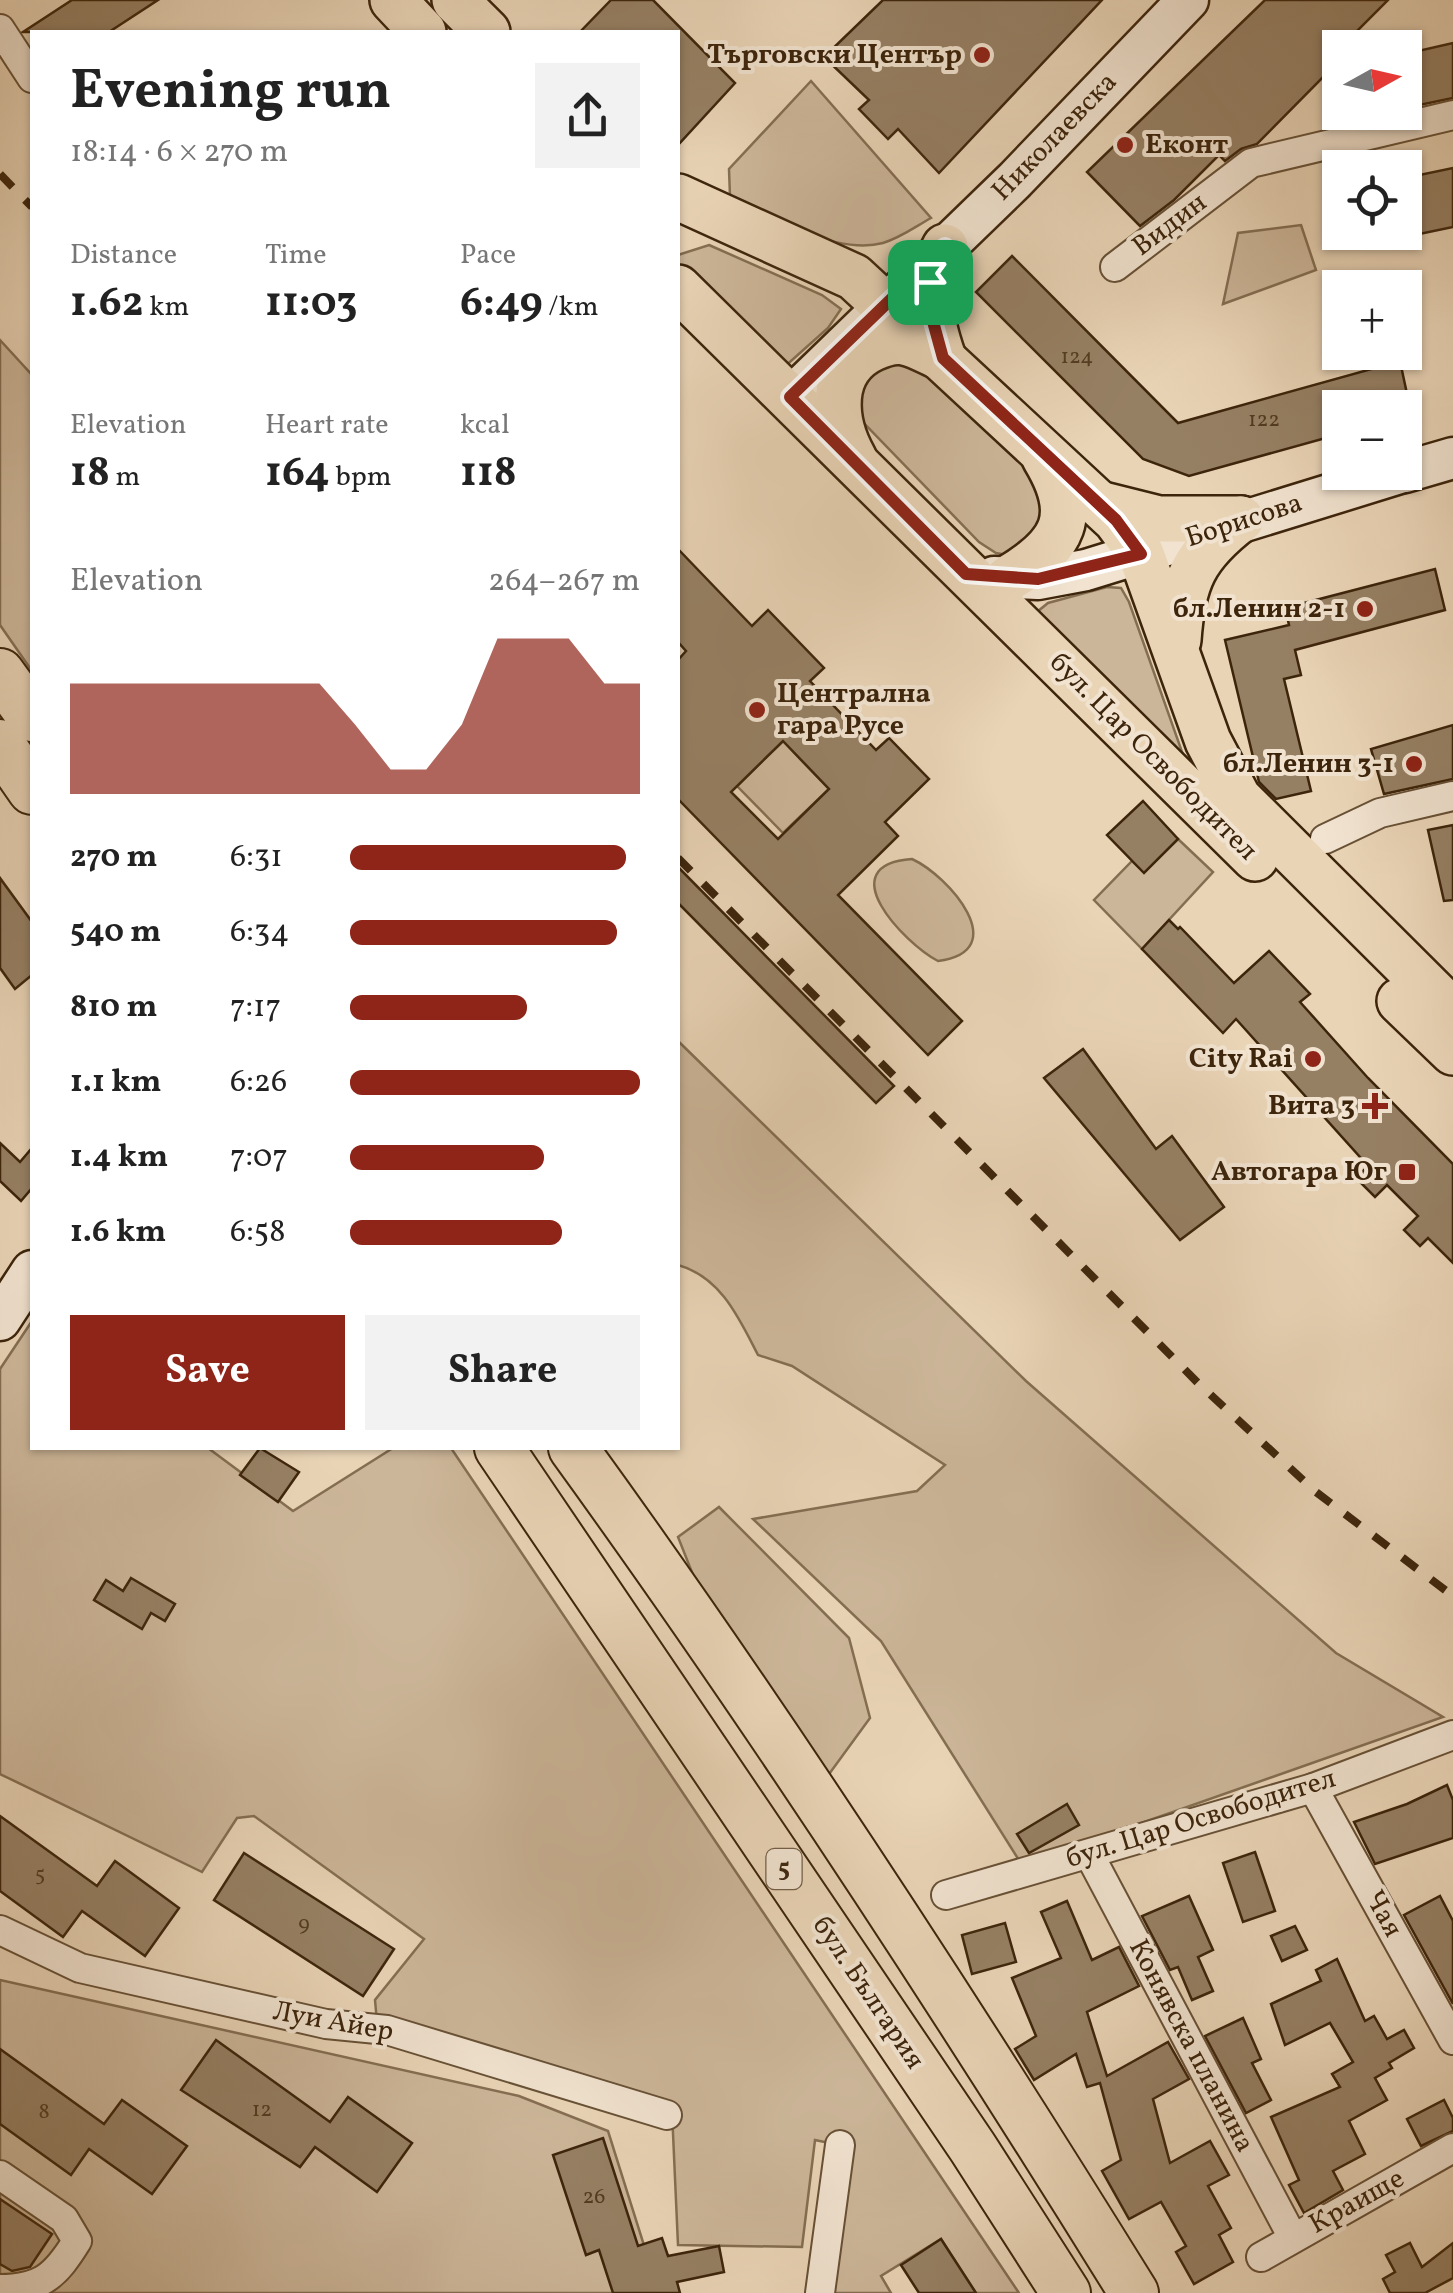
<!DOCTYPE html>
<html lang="en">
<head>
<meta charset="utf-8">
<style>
	body { margin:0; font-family:Vollkorn,serif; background:#f2f2f2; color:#222; height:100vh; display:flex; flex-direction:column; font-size:38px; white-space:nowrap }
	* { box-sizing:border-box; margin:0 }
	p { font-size:32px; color:#767676 }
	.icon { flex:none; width:55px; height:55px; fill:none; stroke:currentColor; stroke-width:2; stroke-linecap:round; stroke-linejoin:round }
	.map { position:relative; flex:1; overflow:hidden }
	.drawer { position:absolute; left:30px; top:30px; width:650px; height:1420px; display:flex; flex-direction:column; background:#fff; border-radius:0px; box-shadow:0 2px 8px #0004 }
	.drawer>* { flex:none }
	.needle { width:65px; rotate:82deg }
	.controls { position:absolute; left:1322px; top:30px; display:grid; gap:20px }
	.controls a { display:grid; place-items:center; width:100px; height:100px; border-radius:0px; background:#fff; box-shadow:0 2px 8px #0004; font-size:50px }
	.pin { position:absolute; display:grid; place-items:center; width:85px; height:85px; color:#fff; margin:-42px; border-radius:20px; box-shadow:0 5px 15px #0006 }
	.round { display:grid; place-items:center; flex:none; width:105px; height:105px; border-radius:0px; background:#f2f2f2 }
	.head { display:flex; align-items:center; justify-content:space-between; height:170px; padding:0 40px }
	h1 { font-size:55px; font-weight:700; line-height:75px }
	.metrics { display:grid; grid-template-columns:repeat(3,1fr); gap:15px; height:170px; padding:10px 40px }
	.metrics div { display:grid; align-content:center }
	.metrics b { font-size:42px; font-weight:700 }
	.metrics small { font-size:28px; font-weight:400 }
	.metrics p { font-size:28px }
	.chart { height:280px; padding:20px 40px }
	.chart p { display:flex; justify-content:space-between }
	.chart svg { width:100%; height:180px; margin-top:10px; fill:#8f2418; opacity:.7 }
	.cta { display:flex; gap:20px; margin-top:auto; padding:20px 40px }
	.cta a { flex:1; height:115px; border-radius:0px; background:#8f2418; color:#fff; font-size:40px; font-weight:700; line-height:115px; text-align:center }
	.cta a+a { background:#f2f2f2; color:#222 }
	ul { padding:0 40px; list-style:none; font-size:32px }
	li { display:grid; grid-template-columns:160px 120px 1fr; align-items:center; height:75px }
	li i { height:25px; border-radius:12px; background:#8f2418 }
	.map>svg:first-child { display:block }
</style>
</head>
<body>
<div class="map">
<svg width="1453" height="2293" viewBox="0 0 1453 2293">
	<rect width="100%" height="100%" fill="#e9d4b6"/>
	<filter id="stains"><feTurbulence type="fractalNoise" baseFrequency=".002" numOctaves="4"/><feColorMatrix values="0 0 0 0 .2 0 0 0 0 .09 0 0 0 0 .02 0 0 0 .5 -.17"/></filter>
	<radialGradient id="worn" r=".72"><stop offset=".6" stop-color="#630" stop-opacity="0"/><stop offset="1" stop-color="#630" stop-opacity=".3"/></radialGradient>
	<g fill="#ccb699" stroke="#846e52" stroke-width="2.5">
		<path d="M811 81 931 218C915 227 900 238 883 243 839 255 766 219 730 196L729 169Z"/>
		<polygon points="1301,225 1316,270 1223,304 1238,233"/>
		<polygon points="709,245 822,295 841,309 828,328 782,369 678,269 678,255"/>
		<polygon points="0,340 32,375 32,671 0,625"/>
		<polygon points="917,358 1040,478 1048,519 1013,556 996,553 979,542 858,417 860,376 879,363"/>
		<polygon points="1107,587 1121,588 1129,602 1193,783 1037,612 1048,603"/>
		<polygon points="783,741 829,789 783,833 737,786"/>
		<polygon points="1178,839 1213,872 1142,949 1094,900 1132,861 1144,872"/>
		<path d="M912 859C949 876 1014 951 938 961 904 943 829 865 912 859Z"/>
		<path d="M678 1041 1026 1381 1336 1653 1443 1717 1022 1865 881 1641 753 1519 917 1491 945 1465 792 1366 758 1355C739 1318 721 1277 678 1265Z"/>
		<polygon points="32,1321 32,1448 208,1448 293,1511 393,1448 451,1448 1019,2293 976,2293 941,2239 881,2276 891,2293 820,2293 839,2145 815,2140 802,2247 678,2245 672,2111 377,2022 375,2000 424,1939 254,1816 237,1818 202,1872 0,1774 0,1369"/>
		<polygon points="719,1507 849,1638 870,1718 824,1781 699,1590 678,1537"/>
		<polygon points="0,1980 519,2096 608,2131 659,2293 0,2293"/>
	</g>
	<g fill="#968064" stroke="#3d250c" stroke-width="2.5" fill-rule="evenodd">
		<polygon points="72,0 158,0 109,32 23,32"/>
		<polygon points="611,0 653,0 735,83 678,145 678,32 580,32"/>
		<polygon points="883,0 1102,0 939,173 898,129 888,139 859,109 869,100 824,57"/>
		<polygon points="1265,0 1388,0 1331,57 1337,63 1257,144 1241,149 1225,161 1219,155 1174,200 1140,226 1087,172"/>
		<polygon points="1453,43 1453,98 1405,108 1405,54"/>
		<polygon points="1453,168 1453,227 1405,237 1405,178"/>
		<polygon points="1012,256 1178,423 1400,361 1410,408 1340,408 1340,434 1189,476 1143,459 976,292"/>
		<path d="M678 549 752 626 768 610 824 668 810 681 876 750 889 738 929 779 885 822 898 836 838 895 962 1021 928 1055 678 799V660L686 651 678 642ZM783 741 829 789 778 839 731 792Z"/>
		<polygon points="1435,569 1445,610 1295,650 1301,675 1284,679 1311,791 1276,799 1259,782 1225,640 1289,625 1285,608"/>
		<polygon points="1453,725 1453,779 1384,794 1371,749"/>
		<polygon points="1143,801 1178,839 1144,873 1107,835"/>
		<polygon points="1453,825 1453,900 1444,901 1428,830"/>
		<polygon points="678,867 894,1086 876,1103 678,903"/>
		<polygon points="0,878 32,922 32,975 15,989 0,968"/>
		<polygon points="1169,920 1178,929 1180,927 1234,983 1269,951 1310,994 1300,1002 1368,1078 1453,1164 1453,1263 1428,1238 1420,1246 1404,1230 1418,1216 1387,1185 1375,1197 1356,1178 1368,1166 1236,1019 1223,1033 1142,949"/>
		<polygon points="1083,1049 1156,1149 1172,1136 1224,1207 1180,1240 1044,1078"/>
		<polygon points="0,1143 20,1162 32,1148 32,1188 21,1201 0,1181"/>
		<polygon points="260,1448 299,1472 278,1502 240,1475"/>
		<polygon points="131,1578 175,1604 165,1621 151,1613 142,1629 94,1600 106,1580 123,1591"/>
		<polygon points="1447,1785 1453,1800 1453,1838 1375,1864 1354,1822 1407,1804"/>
		<polygon points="1067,1804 1079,1825 1029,1853 1017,1834"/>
		<polygon points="0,1816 97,1886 115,1861 179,1908 145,1956 82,1911 63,1937 0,1891"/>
		<polygon points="1255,1852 1275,1911 1243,1922 1223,1863"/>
		<polygon points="244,1853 394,1949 363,1996 214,1900"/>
		<polygon points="1189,1896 1213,1950 1198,1957 1213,1991 1192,2000 1178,1967 1170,1970 1142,1916"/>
		<polygon points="1440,1896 1453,1921 1453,2004 1404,1915"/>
		<polygon points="1067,1901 1092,1960 1119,1947 1139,1986 1087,2012 1107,2076 1168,2042 1189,2079 1153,2099 1170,2163 1210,2141 1229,2175 1208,2186 1231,2228 1219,2235 1233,2262 1194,2284 1176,2252 1186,2246 1161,2202 1129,2219 1102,2171 1121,2160 1100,2083 1087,2087 1076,2054 1034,2080 1015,2049 1036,2036 1012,1978 1061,1958 1041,1912"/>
		<polygon points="1005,1923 1016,1962 972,1974 962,1935"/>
		<polygon points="1295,1926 1307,1950 1282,1961 1271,1936"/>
		<polygon points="1337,1959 1365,2021 1374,2016 1387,2039 1404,2030 1414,2048 1389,2063 1392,2068 1375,2078 1387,2100 1349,2121 1365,2154 1333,2171 1343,2190 1304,2213 1289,2185 1299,2180 1271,2117 1340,2087 1332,2074 1353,2062 1330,2023 1285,2045 1271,2004 1321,1981 1316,1970"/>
		<polygon points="1243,2018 1261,2059 1252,2063 1271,2100 1246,2113 1205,2036"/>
		<polygon points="216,2040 330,2122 348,2097 412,2143 377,2192 315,2147 300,2167 181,2090"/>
		<polygon points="0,2049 104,2124 122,2100 187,2146 152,2194 89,2149 71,2175 0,2124"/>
		<polygon points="1444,2100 1453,2118 1453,2131 1421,2146 1407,2119"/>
		<polygon points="603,2138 638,2246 662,2238 668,2256 719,2246 724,2272 677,2282 680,2293 613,2293 599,2250 586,2255 553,2155"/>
		<polygon points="0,2199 52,2234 30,2267 12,2271 0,2264"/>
		<polygon points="941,2239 976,2293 919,2293 901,2265"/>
		<polygon points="1410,2243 1422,2267 1453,2243 1453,2278 1425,2293 1390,2293 1383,2279 1395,2272 1386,2255"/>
	</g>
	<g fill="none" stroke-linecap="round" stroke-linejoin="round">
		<g stroke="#685136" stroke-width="32">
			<g id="minor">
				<polyline points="0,29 32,78"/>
				<polyline points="1115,267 1251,163 1453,115"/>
				<polyline points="1325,839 1380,813 1453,796"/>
				<polyline points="1313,1788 1453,2040"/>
				<polyline points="1089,1854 1293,2238"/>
				<polyline points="946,1895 1313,1788 1453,1735"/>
				<polyline points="0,1930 80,1968 326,2024 387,2030 667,2115"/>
				<path d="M0 2175 64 2219 77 2241C56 2275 42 2289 0 2289"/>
				<polyline points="1261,2257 1453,2148"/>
				<polyline points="820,2293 840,2145"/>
			</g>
		</g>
		<g stroke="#3d250c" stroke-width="45">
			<g id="secondary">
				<polyline points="791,397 1015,180 1188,0"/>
				<polyline points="1405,472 1453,458"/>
				<polyline points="994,577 1038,579 1086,570 1403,472"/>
				<polyline points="0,1320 32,1271"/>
			</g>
		</g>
		<g stroke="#3d250c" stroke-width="50">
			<g id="primary">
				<polyline points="393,0 423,32"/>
				<polyline points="455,0 487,32"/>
				<polyline points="678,197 854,277 1116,520 1141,554 1208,741 1238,798 1453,1012"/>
				<polyline points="678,288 1255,858"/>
				<path d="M943 358C929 318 923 286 945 247"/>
				<path d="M854 459C833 422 827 369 873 348 882 344 894 340 904 342 916 344 929 352 941 357"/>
				<polyline points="1099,504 1159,519 1241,519"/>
				<path d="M1009 578C1064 545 1080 516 1045 458"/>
				<path d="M1178 640C1182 581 1194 555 1241 519"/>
				<polyline points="1400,1001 1453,1052"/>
			</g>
		</g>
		<g stroke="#3d250c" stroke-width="52">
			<g id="trunk">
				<polyline points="0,673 32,717"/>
				<polyline points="0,744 32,790"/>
				<polyline points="499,1448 973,2148 1066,2293"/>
				<path d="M573 1448C771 1721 956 2006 1134 2293"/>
			</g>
		</g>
		<use href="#minor" stroke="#f1e3d0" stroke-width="28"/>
		<use href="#secondary" stroke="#f1e3d0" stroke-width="40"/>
		<use href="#primary" stroke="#e9d4b6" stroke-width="45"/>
		<use href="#trunk" stroke="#e9d4b6" stroke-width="48"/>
		<g stroke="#3d250c" stroke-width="8" stroke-dasharray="18 18" stroke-linecap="butt">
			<polyline points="0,174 32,207"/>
			<polyline points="678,858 1199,1384 1316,1492 1453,1596"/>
		</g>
	</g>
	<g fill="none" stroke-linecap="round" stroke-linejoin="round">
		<g stroke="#fff" stroke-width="20">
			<polygon id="route" points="945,247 930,282 929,307 943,358 1116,520 1141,554 1038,579 966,574 790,397"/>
		</g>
		<use href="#route" stroke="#8f2418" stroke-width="12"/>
	</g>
	<g fill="#8f2418" stroke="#f1e3d0" stroke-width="4">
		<circle cx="982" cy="55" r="10"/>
		<circle cx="1125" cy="145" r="10"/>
		<circle cx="1365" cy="609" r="10"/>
		<circle cx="757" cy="710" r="10"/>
		<circle cx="1414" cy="764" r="10"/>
		<circle cx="1313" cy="1059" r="10"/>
		<path d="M1370 1091h10v10h10v10h-10v10h-10v-10h-10v-10h10z"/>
		<rect x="1397" y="1162" width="20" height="20" rx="5"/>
	</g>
	<g text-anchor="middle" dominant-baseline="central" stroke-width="8" stroke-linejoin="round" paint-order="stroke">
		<g font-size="22" fill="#533c22">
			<text x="1077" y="357">124</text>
			<text x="1264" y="420">122</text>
			<text x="40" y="1874">5</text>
			<text x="304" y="1924">9</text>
			<text x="262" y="2110">12</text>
			<text x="44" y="2112">8</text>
			<text x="594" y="2197">26</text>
		</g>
		<rect fill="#f1e3d0" stroke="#735e47" stroke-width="2.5" x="766.5" y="1849" width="35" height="40" rx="8"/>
		<g font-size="25" font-weight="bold" fill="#3d250c">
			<text x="784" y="1869">5</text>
		</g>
		<g font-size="28" font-weight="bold" fill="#3d250c" stroke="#f1e3d0" text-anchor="end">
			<text x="962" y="55">Търговски Център</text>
			<text x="1145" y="145" text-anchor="start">Еконт</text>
			<text x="1345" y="609">бл.Ленин 2-1</text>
			<text x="777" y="694" text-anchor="start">Централна<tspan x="777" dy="32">гара Русе</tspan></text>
			<text x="1394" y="764">бл.Ленин 3-1</text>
			<text x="1293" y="1059">City Rai</text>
			<text x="1355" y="1106">Вита 3</text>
			<text x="1387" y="1172">Автогара Юг</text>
		</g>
		<g font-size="28" fill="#3d250c" stroke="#f1e3d0">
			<text transform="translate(1055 137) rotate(-46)">Николаевска</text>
			<text transform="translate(1170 225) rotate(-37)">Видин</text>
			<text transform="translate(1244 521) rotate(-18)">Борисова</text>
			<text transform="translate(1153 757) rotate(45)">бул. Цар Освободител</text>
			<text transform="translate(1201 1819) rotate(-17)">бул. Цар Освободител</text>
			<text transform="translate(1383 1914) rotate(61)">Чая</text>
			<text transform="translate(868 1993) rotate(56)">бул. България</text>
			<text transform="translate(333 2022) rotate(10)">Луи Айер</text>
			<text transform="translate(1191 2046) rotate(62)">Конявска планина</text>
			<text transform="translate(1357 2202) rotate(-29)">Краище</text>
		</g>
	</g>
	<rect width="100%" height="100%" filter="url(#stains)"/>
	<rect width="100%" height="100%" fill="url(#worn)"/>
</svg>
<div class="controls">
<a><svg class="needle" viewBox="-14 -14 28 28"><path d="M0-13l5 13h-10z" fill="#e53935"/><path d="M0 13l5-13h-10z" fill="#767676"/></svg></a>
<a><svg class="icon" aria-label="locate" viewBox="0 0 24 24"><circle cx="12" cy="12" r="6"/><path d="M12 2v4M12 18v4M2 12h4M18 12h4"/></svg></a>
<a>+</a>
<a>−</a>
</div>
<div class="pin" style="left:930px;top:282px;background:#1e9e55"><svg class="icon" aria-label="arrive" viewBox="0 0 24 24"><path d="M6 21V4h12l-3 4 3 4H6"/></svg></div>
<section class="drawer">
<div class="head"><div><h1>Evening run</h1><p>18:14 · 6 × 270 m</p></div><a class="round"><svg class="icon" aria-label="share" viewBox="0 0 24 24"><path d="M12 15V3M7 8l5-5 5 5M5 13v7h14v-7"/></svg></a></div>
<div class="metrics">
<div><p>Distance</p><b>1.62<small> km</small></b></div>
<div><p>Time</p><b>11:03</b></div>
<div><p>Pace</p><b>6:49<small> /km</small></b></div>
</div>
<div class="metrics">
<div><p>Elevation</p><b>18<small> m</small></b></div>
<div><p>Heart rate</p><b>164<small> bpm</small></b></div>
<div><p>kcal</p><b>118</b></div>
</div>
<div class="chart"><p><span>Elevation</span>264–267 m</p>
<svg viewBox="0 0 160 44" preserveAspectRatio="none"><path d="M0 44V17L10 17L20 17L30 17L40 17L50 17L60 17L70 17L80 27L90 38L100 38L110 27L120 6L130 6L140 6L150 17L160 17V44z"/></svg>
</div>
<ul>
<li><b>270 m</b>6:31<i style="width:95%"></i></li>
<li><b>540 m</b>6:34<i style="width:92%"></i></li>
<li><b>810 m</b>7:17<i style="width:61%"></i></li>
<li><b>1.1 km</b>6:26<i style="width:100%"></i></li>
<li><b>1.4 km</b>7:07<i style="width:67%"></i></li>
<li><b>1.6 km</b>6:58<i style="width:73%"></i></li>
</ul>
<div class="cta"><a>Save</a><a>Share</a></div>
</section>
</div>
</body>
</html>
